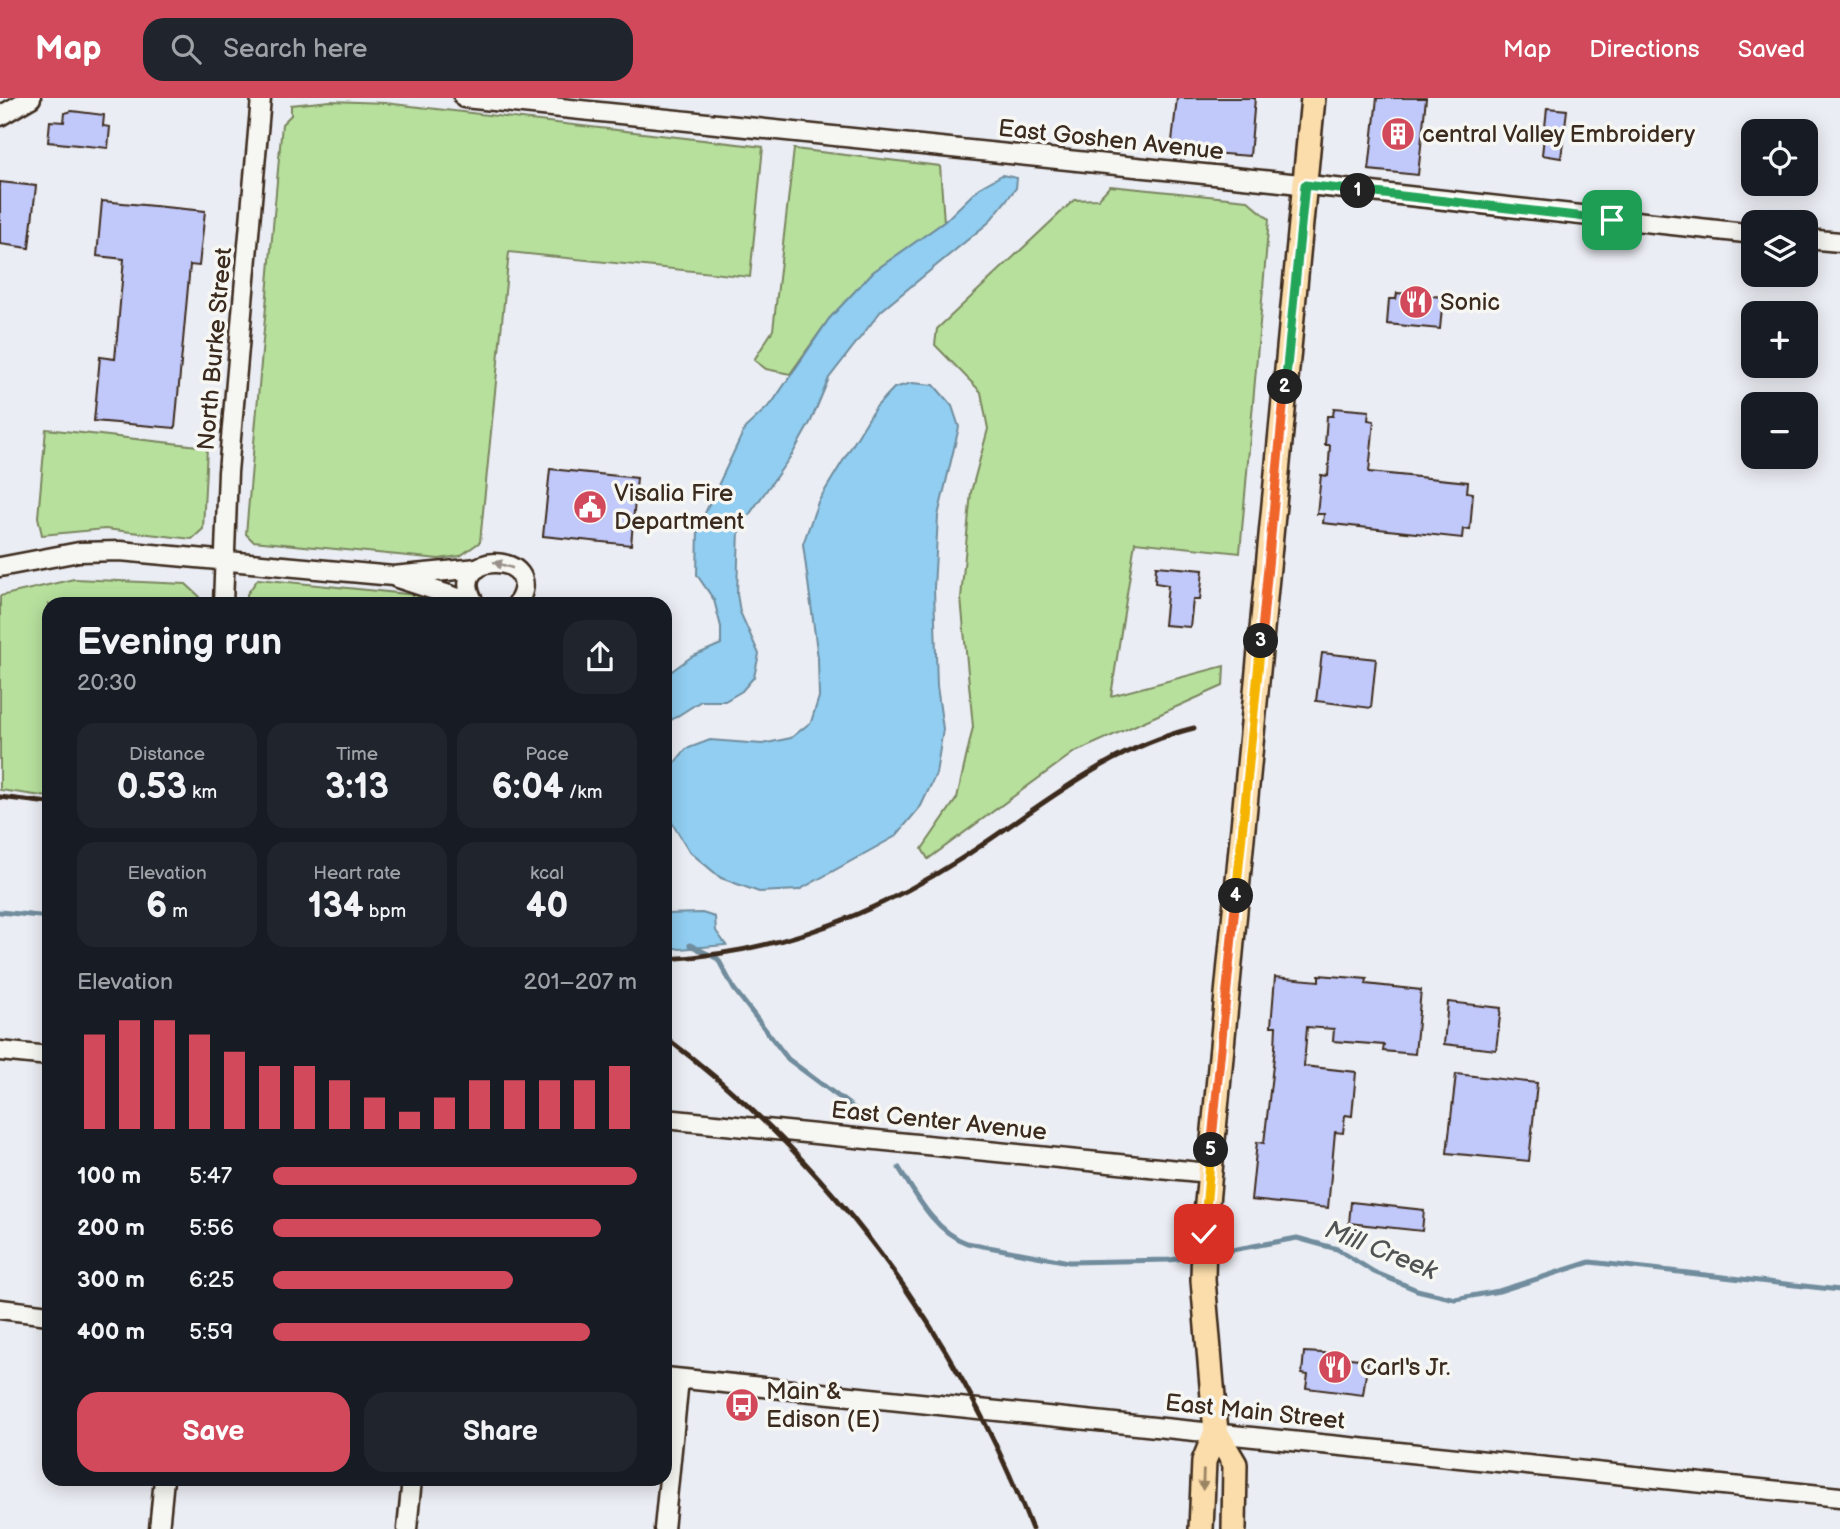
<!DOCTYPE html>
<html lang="en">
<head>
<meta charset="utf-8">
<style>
	body { margin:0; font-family:"Balsamiq Sans",sans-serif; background:#20242c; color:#f1f3f6; height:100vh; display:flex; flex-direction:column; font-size:26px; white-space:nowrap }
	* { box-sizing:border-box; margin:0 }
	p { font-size:23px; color:#9ea1a6 }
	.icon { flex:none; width:38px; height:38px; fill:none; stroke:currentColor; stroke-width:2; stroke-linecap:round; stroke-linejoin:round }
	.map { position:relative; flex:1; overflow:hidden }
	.drawer { position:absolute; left:42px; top:499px; width:630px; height:889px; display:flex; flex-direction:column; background:#171b24; border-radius:21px; box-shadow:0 4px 18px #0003 }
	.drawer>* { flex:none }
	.fabs { position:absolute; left:1741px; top:21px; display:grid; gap:14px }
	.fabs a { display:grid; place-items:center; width:77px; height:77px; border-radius:14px; background:#171b24; box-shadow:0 4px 18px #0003; font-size:35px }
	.pin { position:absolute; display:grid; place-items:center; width:60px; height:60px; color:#fff; margin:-30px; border-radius:14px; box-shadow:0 4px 10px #0006 }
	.km { position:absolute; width:35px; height:35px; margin:-18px; border-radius:50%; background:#222; color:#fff; font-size:19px; line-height:35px; text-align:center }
	.round { display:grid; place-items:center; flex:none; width:74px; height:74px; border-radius:21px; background:#20242c }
	.summary { display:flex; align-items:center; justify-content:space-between; height:119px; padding:0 35px }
	h1 { font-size:38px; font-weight:800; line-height:52px }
	.stats { display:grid; grid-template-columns:repeat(3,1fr); gap:10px; height:119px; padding:7px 35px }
	.stats div { display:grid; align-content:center; border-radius:18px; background:#20242c; text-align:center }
	.stats b { font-size:35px; font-weight:800 }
	.stats small { font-size:19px; font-weight:400 }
	.stats p { font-size:19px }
	.chart { height:196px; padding:14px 35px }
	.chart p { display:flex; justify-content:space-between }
	.chart svg { width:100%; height:126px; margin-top:7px; stroke:#d1495b; stroke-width:6 }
	.action { display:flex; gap:14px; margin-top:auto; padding:14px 35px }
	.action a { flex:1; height:80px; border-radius:21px; background:#d1495b; color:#fff; font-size:28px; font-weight:800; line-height:80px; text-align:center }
	.action a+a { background:#20242c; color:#f1f3f6 }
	ul { padding:0 35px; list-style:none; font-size:23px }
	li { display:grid; grid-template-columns:112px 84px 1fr; align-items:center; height:52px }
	li i { height:18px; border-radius:9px; background:#d1495b }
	header { display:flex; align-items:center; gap:42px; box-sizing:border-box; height:98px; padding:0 35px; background:#d1495b; color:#fff }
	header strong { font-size:33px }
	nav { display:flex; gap:38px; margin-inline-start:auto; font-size:24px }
	.search { width:490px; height:63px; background:#20242c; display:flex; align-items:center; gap:18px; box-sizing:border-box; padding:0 24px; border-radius:21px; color:#9ea1a6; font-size:26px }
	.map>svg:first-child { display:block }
</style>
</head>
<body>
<header>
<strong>Map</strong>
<div class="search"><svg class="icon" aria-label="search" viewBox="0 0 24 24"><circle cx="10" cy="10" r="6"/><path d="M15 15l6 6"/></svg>Search here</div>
<nav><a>Map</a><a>Directions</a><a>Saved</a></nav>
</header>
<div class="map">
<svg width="1840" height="1431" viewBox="0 0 1840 1431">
	<rect width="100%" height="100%" fill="#ebedf4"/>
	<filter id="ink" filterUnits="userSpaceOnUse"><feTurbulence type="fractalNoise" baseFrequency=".0143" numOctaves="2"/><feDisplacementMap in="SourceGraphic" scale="14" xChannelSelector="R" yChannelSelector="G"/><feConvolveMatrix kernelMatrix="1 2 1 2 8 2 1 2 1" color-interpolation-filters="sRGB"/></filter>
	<g filter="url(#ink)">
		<g fill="#b7e09d" stroke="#79855e" stroke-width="2">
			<polygon points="330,3 385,5 763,49 750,179 509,154 480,444 460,458 439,461 253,443 246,436 282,26 291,17 291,7"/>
			<polygon points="794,51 940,68 944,124 873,174 829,221 790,276 766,271 754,262 773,232"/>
			<polygon points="1110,88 1247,102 1269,121 1240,455 1135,444 1111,598 1224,568 1223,588 1073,655 928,761 922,751 957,700 973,629 961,500 971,394 988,331 981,294 935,247 937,231 1074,102 1098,101"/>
			<polygon points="46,331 207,349 203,431 192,441 105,431 42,437 38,419"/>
			<polygon points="74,481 186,486 199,498 199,506 49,506 49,699 0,692 0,498"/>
			<polygon points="258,481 437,499 445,506 247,506 247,496"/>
		</g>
		<g fill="#91cef1" stroke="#6f8c9d" stroke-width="2">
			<polygon points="1002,77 1017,80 1016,90 988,125 881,213 829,280 811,323 793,355 739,431 737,496 740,514 759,556 754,579 742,593 725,603 701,603 665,626 665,578 691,559 721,546 721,529 714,502 697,477 698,430 745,330 772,305 829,221 873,174 944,124 979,90"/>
			<polygon points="912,285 934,287 952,308 959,329 938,418 934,490 937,588 943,631 936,676 921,708 896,738 799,792 759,794 721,780 690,754 672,725 665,706 667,674 686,651 710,642 762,646 791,640 811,624 819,599 818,560 803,446 818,404 875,310 894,290"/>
			<polygon points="702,815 715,819 716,833 726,847 680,851 665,848 665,816"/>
		</g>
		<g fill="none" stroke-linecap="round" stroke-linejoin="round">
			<g stroke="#6f8c9d" stroke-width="5">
				<polyline points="0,814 49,819"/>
				<polyline points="690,847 718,861 734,891 788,961 859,1014"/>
				<path d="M899 1070C916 1097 935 1134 967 1145L1069 1164 1170 1162 1197 1158"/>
				<polyline points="1210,1156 1297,1140 1337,1151 1374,1174 1417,1192 1455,1201 1499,1193 1590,1164 1840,1192"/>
			</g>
		</g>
		<g fill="#c1c8fa" stroke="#3b2a1e" stroke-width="2">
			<polygon points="1177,0 1255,0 1250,58 1171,52"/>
			<polygon points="1377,0 1426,0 1418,77 1369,72"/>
			<polygon points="1547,10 1567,12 1561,60 1542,57"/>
			<polygon points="72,13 104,17 103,28 110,29 108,50 48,44 50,23 64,24 65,15"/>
			<polygon points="0,84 36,88 29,150 0,146"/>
			<polygon points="102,103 205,113 199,168 190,167 175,330 94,323 100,259 115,261 124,161 97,158"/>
			<polygon points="1397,195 1443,199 1440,231 1387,226 1389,201 1396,201"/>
			<polygon points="1334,310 1369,313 1368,322 1374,323 1369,374 1468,384 1467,394 1473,395 1470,432 1463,431 1462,440 1323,425 1324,416 1317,416 1321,377 1328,378 1330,347 1325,347 1327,318 1333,318"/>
			<polygon points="550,371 637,380 631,447 543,438"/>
			<polygon points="1156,468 1203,472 1200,502 1193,502 1190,529 1164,527 1168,487 1155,485"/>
			<polygon points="1322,555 1376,561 1371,610 1316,603"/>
			<polygon points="1319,877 1367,881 1366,886 1421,892 1415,956 1383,953 1384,947 1333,943 1334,931 1307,929 1304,968 1356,974 1352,1018 1345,1017 1343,1035 1335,1034 1328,1110 1251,1102 1257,1044 1264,1045 1275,950 1276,928 1271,928 1275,879 1319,883"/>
			<polygon points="1448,904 1501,910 1496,952 1444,946"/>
			<polygon points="1456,976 1537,985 1529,1063 1447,1055"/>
			<polygon points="1351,1104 1424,1112 1422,1133 1349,1125"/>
			<polygon points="1304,1254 1341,1256 1341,1259 1368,1262 1363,1297 1306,1290 1308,1277 1302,1276"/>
		</g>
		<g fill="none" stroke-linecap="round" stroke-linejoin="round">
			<g stroke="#3b2a1e" stroke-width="23">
				<g id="minor">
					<polyline points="464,0 1272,83 1754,136"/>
					<polyline points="0,18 31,0"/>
					<polyline points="1806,141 1840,144"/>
					<polyline points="0,469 79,454 120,453 393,478 478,470"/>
					<polyline points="397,480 474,505"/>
					<polyline points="223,506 228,374 261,0"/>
					<path d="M475 506C441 450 551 453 517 506"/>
					<polyline points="0,953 49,958"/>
					<polyline points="665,1021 1209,1075"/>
					<polyline points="0,1211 49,1217"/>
					<polyline points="665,1279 1840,1399"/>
					<polyline points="159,1431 164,1381"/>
					<polyline points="407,1431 412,1381"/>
					<polyline points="664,1431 679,1281"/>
				</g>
			</g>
			<g stroke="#3b2a1e" stroke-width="28">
				<g id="major">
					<polyline points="1201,1431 1204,1363 1216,1334"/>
					<polyline points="1234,1431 1235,1366 1216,1334 1203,1182 1204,1136 1313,0"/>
				</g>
			</g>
			<use href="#minor" stroke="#f6f6f2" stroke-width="18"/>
			<use href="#major" stroke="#fbddab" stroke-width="23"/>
			<g stroke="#3b2a1e" stroke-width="5">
				<polyline points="0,699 49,705"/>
				<path d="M665 861C771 856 870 819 959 762 1036 713 1103 652 1194 630"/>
				<path d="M665 939C832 1064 957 1237 1032 1431"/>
			</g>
		</g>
		<defs><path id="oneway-solid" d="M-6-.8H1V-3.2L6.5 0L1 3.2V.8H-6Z" transform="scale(1.75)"/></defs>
		<use fill="#989088" href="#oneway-solid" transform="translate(503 467) rotate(-162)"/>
		<use fill="#9b8464" href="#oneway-solid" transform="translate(1203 1382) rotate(92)"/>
	</g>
	<g fill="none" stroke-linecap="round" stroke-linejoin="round" filter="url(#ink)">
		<g stroke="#fff" stroke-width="14">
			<polyline id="split-1" points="1358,93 1612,122"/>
		</g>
		<g stroke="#fff" stroke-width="14">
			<polyline id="split-2" points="1285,289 1305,87 1358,93"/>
		</g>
		<g stroke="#fff" stroke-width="14">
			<polyline id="split-3" points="1261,543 1285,289"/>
		</g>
		<g stroke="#fff" stroke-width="14">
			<polyline id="split-4" points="1236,798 1261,543"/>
		</g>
		<g stroke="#fff" stroke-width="14">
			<polyline id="split-5" points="1211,1052 1236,798"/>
		</g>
		<g stroke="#fff" stroke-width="14">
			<polyline id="split-6" points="1204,1136 1211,1052"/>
		</g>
		<use href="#split-1" stroke="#22a559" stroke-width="9"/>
		<use href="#split-2" stroke="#22a559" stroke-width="9"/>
		<use href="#split-3" stroke="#f0652b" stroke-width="9"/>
		<use href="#split-4" stroke="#f5b400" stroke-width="9"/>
		<use href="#split-5" stroke="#f0652b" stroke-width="9"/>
		<use href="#split-6" stroke="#f5b400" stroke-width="9"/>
	</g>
	<defs>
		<g id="building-disc" transform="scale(1.75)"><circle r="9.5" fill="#d1495b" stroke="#f6f6f2"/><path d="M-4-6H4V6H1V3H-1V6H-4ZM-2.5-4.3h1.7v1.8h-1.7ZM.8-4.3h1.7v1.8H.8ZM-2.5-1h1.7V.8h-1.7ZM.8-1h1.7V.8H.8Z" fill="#fff"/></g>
		<g id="restaurant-disc" transform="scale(1.75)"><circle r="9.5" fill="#d1495b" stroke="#f6f6f2"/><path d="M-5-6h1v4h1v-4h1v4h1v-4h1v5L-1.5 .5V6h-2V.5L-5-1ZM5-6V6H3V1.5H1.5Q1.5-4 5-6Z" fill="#fff"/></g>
		<g id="civic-disc" transform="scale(1.75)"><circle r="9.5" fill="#d1495b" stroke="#f6f6f2"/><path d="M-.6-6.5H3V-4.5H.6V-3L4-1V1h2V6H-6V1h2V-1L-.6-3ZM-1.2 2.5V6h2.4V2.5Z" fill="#fff"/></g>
		<g id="bus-disc" transform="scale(1.75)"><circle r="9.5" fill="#d1495b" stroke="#f6f6f2"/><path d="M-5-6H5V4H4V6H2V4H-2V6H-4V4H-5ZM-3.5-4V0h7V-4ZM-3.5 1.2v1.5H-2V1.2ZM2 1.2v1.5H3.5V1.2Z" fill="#fff"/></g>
	</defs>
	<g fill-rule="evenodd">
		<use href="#building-disc" x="1398" y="36"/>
		<use href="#restaurant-disc" x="1416" y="204"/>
		<use href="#civic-disc" x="590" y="409"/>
		<use href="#restaurant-disc" x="1335" y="1269"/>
		<use href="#bus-disc" x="742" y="1307"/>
	</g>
	<g text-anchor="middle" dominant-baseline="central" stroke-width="7" stroke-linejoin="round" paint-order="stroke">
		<g font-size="24" fill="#3b2a1e" stroke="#f6f6f2" text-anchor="start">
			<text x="1422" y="36">central Valley Embroidery</text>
			<text x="1440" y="204">Sonic</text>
			<text x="614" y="395">Visalia Fire<tspan x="614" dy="28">Department</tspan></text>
			<text x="1360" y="1269">Carl's Jr.</text>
			<text x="766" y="1293">Main &amp;<tspan x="766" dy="28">Edison (E)</tspan></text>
		</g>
		<g font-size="24" fill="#3b2a1e" stroke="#f6f6f2">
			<text transform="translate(1111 42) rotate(6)">East Goshen Avenue</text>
			<text transform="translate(215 251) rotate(-85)">North Burke Street</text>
			<text transform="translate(939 1023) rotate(6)">East Center Avenue</text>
			<text transform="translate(1255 1314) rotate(6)">East Main Street</text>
		</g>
		<g font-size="26" font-style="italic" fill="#505353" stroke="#f6f6f2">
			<text transform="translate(1381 1153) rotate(22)">Mill Creek</text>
		</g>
	</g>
</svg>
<div class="fabs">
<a><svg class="icon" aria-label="locate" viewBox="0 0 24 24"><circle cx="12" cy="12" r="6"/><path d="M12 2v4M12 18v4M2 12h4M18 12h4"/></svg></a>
<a><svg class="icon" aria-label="layers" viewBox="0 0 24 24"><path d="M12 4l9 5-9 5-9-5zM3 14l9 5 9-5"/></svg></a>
<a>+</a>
<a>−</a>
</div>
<div class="pin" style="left:1612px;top:122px;background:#1e9e55"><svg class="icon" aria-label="arrive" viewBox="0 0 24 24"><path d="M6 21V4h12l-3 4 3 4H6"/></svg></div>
<div class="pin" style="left:1204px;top:1136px;background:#d93025"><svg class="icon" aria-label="check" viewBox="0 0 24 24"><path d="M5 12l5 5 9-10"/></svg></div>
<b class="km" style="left:1358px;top:93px">1</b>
<b class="km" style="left:1285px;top:289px">2</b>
<b class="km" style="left:1261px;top:543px">3</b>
<b class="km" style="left:1236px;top:798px">4</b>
<b class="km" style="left:1211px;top:1052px">5</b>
<section class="drawer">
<div class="summary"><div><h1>Evening run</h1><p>20:30</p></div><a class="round"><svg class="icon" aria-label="share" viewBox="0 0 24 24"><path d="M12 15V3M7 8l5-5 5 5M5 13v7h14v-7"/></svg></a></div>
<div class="stats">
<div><p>Distance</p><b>0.53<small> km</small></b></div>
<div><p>Time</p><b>3:13</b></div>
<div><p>Pace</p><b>6:04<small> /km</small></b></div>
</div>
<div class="stats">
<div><p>Elevation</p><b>6<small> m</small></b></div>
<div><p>Heart rate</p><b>134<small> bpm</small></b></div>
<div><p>kcal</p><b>40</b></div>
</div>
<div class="chart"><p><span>Elevation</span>201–207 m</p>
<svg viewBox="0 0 160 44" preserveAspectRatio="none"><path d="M5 44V11M15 44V6M25 44V6M35 44V11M45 44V17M55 44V22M65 44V22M75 44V27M85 44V33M95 44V38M105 44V33M115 44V27M125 44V27M135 44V27M145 44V27M155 44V22"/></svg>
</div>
<ul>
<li><b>100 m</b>5:47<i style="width:100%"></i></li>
<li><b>200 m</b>5:56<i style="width:90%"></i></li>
<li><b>300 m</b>6:25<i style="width:66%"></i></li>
<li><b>400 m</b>5:59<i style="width:87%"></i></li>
</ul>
<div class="action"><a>Save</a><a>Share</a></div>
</section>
</div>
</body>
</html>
